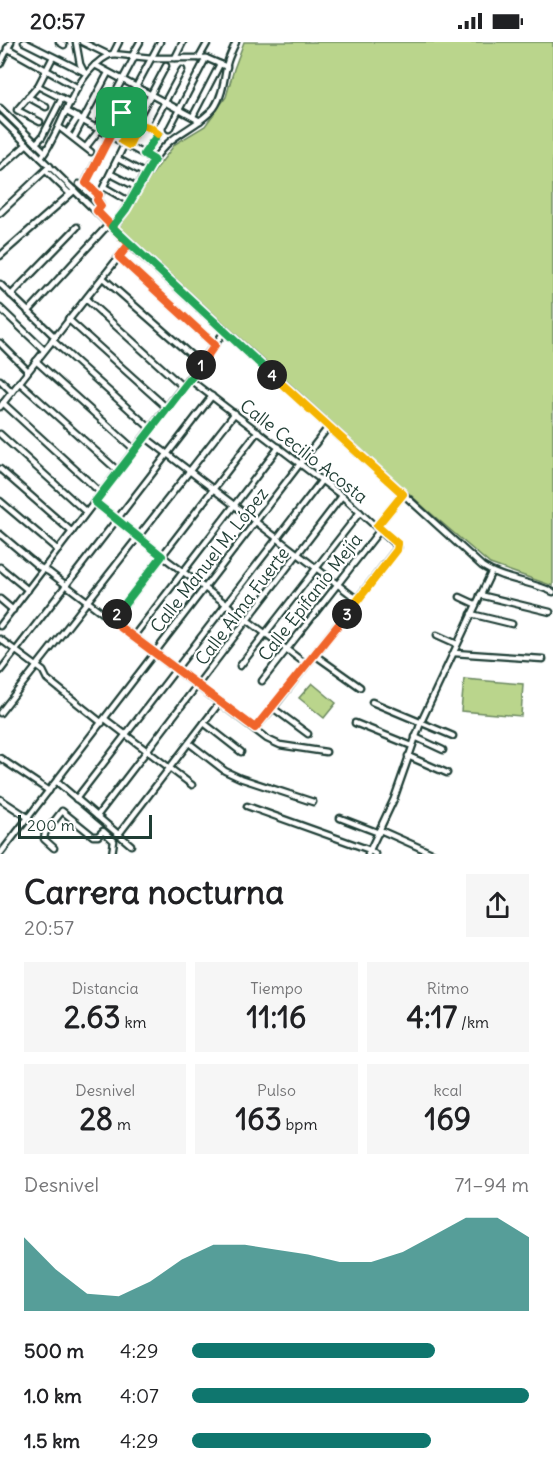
<!DOCTYPE html>
<html lang="es">
<head>
<meta charset="utf-8">
<style>
	body { margin:0; font-family:Delius,sans-serif; background:#f6f6f6; color:#202124; height:100vh; display:flex; flex-direction:column; font-size:22px; white-space:nowrap }
	* { box-sizing:border-box; margin:0 }
	p { font-size:20px; color:#757577 }
	.icon { flex:none; width:33px; height:33px; fill:none; stroke:currentColor; stroke-width:2; stroke-linecap:round; stroke-linejoin:round }
	.map { position:relative; height:812px; overflow:hidden }
	.drawer { display:flex; flex-direction:column; background:#fff; flex:1 }
	.drawer>* { flex:none }
	.scale { position:absolute; left:18px; bottom:15px; width:134px; box-sizing:border-box; padding-left:6px; border:3px solid #1f3d34; border-top:0; font-size:16px; line-height:21px; white-space:nowrap; color:#1f3d34; -webkit-text-stroke:4px #fff; paint-order:stroke }
	.pin { position:absolute; display:grid; place-items:center; width:51px; height:51px; color:#fff; margin:-26px; border-radius:12px; box-shadow:0 3px 9px #0006 }
	.km { position:absolute; width:30px; height:30px; margin:-15px; border-radius:50%; background:#222; color:#fff; font-size:16px; line-height:30px; text-align:center }
	.round { display:grid; place-items:center; flex:none; width:63px; height:63px; border-radius:0px; background:#f6f6f6 }
	.headline { display:flex; align-items:center; justify-content:space-between; height:102px; padding:0 24px }
	h1 { font-size:33px; font-weight:800; line-height:45px }
	.stats { display:grid; grid-template-columns:repeat(3,1fr); gap:9px; height:102px; padding:6px 24px }
	.stats div { display:grid; align-content:center; border-radius:0px; background:#f6f6f6; text-align:center }
	.stats b { font-size:30px; font-weight:800 }
	.stats small { font-size:16px; font-weight:400 }
	.stats p { font-size:16px }
	.chart { height:168px; padding:12px 24px }
	.chart p { display:flex; justify-content:space-between }
	.chart svg { width:100%; height:108px; margin-top:6px; fill:#0f766e; opacity:.7 }
	ul { padding:0 24px; list-style:none; font-size:20px }
	li { display:grid; grid-template-columns:96px 72px 1fr; align-items:center; height:45px }
	li i { height:15px; border-radius:8px; background:#0f766e }
	.status { display:flex; justify-content:space-between; align-items:center; height:42px; padding:0 30px; background:#fff; direction:ltr }
	.status svg { height:16px; fill:currentColor }
	.map>svg:first-child { display:block }
</style>
</head>
<body>
<div class="status"><b>20:57</b><svg viewBox="0 0 49 12"><path d="M0 12V9h3v3zM5 12V6h3v6zM10 12V3h3v9zM15 12V0h3v12zM26 1h20v11H26zM47 4h2v5h-2z"/></svg></div>
<div class="map">
<svg width="553" height="812" viewBox="0 0 553 812">
	<rect width="100%" height="100%" fill="#fff"/>
	<filter id="ink" filterUnits="userSpaceOnUse"><feTurbulence type="fractalNoise" baseFrequency=".0167" numOctaves="2"/><feDisplacementMap in="SourceGraphic" scale="12" xChannelSelector="R" yChannelSelector="G"/><feConvolveMatrix kernelMatrix="1 2 1 2 8 2 1 2 1" color-interpolation-filters="sRGB"/></filter>
	<g filter="url(#ink)">
		<g fill="#bad58c" stroke="#6c8960" stroke-width="1.5">
			<polygon points="244,0 553,0 553,544 490,522 427,468 119,185 150,135 175,102 205,84 226,55 234,27"/>
			<polygon points="464,637 523,642 521,674 461,669"/>
			<polygon points="312,641 336,661 324,676 299,656"/>
		</g>
		<g fill="none" stroke-linecap="round" stroke-linejoin="round">
			<g stroke="#1f3d34" stroke-width="9">
				<g id="minor">
					<polyline points="24,0 84,30"/>
					<polyline points="59,0 64,3"/>
					<polyline points="76,0 80,22 84,30"/>
					<polyline points="82,0 109,13 113,12 152,16 206,16 227,25"/>
					<polyline points="7,6 78,46"/>
					<polyline points="113,12 119,0"/>
					<polyline points="132,14 140,0"/>
					<polyline points="175,16 183,0"/>
					<polyline points="199,16 208,0"/>
					<polyline points="0,22 11,0"/>
					<polyline points="95,23 200,79"/>
					<polyline points="38,44 71,61"/>
					<polyline points="28,55 46,65"/>
					<polyline points="0,66 45,110"/>
					<polyline points="117,69 133,78 122,99"/>
					<polyline points="67,70 154,118"/>
					<polyline points="141,71 166,24"/>
					<polyline points="193,74 220,22"/>
					<path d="M0 76 129 202 482 524C503 538 530 539 553 550"/>
					<polyline points="40,80 17,68 38,44 53,15"/>
					<polyline points="59,85 91,110"/>
					<polyline points="97,85 135,14"/>
					<polyline points="151,86 182,28"/>
					<polyline points="169,87 206,16"/>
					<polyline points="68,90 78,75"/>
					<polyline points="74,95 108,31"/>
					<polyline points="36,101 42,95 62,56"/>
					<polyline points="129,103 139,82 151,86 158,93 144,112"/>
					<polyline points="86,105 100,87"/>
					<path d="M41 116C65 84 72 32 109 13"/>
					<polyline points="118,117 146,132"/>
					<polyline points="0,126 27,102"/>
					<polyline points="46,129 70,152"/>
					<polyline points="111,132 138,146"/>
					<polyline points="79,142 100,161 101,164 97,169"/>
					<polyline points="104,145 130,160"/>
					<polyline points="99,153 87,143 86,139 160,0"/>
					<polyline points="97,158 125,101"/>
					<polyline points="0,171 50,124"/>
					<path d="M113 185C133 160 143 126 166 103 180 89 201 82 214 66 223 53 224 37 227 22 229 14 233 7 236 0"/>
					<polyline points="0,214 75,148"/>
					<polyline points="119,215 215,303"/>
					<polyline points="103,236 201,322"/>
					<polyline points="0,242 54,294"/>
					<polyline points="11,253 77,185"/>
					<polyline points="86,257 183,345"/>
					<polyline points="0,266 44,308"/>
					<polyline points="28,270 109,182"/>
					<polyline points="68,277 167,366"/>
					<polyline points="52,298 151,387"/>
					<polyline points="0,301 28,329"/>
					<polyline points="36,319 135,408"/>
					<polyline points="189,337 342,454 398,505 273,666 255,686"/>
					<polyline points="0,338 12,350"/>
					<polyline points="19,340 118,429"/>
					<polyline points="3,361 101,451"/>
					<polyline points="0,365 129,202"/>
					<polyline points="0,392 86,470"/>
					<polyline points="145,395 358,558"/>
					<polyline points="0,427 72,490"/>
					<polyline points="0,459 58,508"/>
					<polyline points="95,460 162,514 306,622"/>
					<polyline points="377,484 403,452"/>
					<polyline points="0,492 39,525 49,530 267,697 280,703 326,710"/>
					<polyline points="0,525 28,548"/>
					<polyline points="480,553 550,570"/>
					<polyline points="460,555 475,562"/>
					<polyline points="0,557 13,568"/>
					<polyline points="471,572 512,582"/>
					<polyline points="112,579 258,389"/>
					<polyline points="0,584 225,289"/>
					<polyline points="437,593 457,602"/>
					<polyline points="133,595 279,405"/>
					<polyline points="0,597 43,629 47,637 102,681"/>
					<polyline points="454,611 543,617"/>
					<polyline points="315,613 360,645"/>
					<polyline points="240,624 360,470"/>
					<polyline points="0,629 212,354"/>
					<polyline points="262,639 380,488"/>
					<polyline points="372,660 453,694"/>
					<polyline points="273,666 308,692"/>
					<polyline points="0,671 235,371"/>
					<polyline points="105,677 192,743"/>
					<polyline points="204,681 241,710"/>
					<polyline points="355,681 412,704"/>
					<polyline points="415,695 443,708"/>
					<polyline points="189,701 225,729 240,736 313,760"/>
					<polyline points="408,714 447,731"/>
					<polyline points="0,716 49,749"/>
					<polyline points="57,740 131,803"/>
					<polyline points="0,757 29,776"/>
					<polyline points="76,757 322,438"/>
					<polyline points="247,764 370,808 375,812"/>
					<polyline points="97,774 342,454"/>
					<polyline points="340,776 379,791"/>
					<polyline points="380,788 434,812"/>
					<polyline points="119,792 220,660"/>
					<polyline points="54,806 44,797 45,791 62,769 93,794 98,794 103,789 114,799 112,812"/>
					<polyline points="0,812 329,384"/>
					<polyline points="368,812 394,757 421,680 491,531"/>
				</g>
			</g>
			<use href="#minor" stroke="#fff" stroke-width="4.5"/>
		</g>
	</g>
	<g fill="none" stroke-linecap="round" stroke-linejoin="round" filter="url(#ink)">
		<g stroke="#fff" stroke-width="12">
			<polyline id="split-1" points="122,71 86,141 99,153 97,158 101,164 97,169 129,202 119,215 215,303 201,323"/>
		</g>
		<g stroke="#fff" stroke-width="12">
			<polyline id="split-2" points="117,572 162,514 95,460 201,323"/>
		</g>
		<g stroke="#fff" stroke-width="12">
			<polyline id="split-3" points="117,572 112,579 255,686 347,572"/>
		</g>
		<g stroke="#fff" stroke-width="12">
			<polyline id="split-4" points="272,333 403,452 377,484 398,502 397,508 347,572"/>
		</g>
		<g stroke="#fff" stroke-width="12">
			<polyline id="split-5" points="158,92 144,112 154,118 126,167 112,185 272,333"/>
		</g>
		<g stroke="#fff" stroke-width="12">
			<polyline id="split-6" points="122,71 133,78 122,99 129,103 139,82 151,86 158,92"/>
		</g>
		<use href="#split-1" stroke="#f0652b" stroke-width="8"/>
		<use href="#split-2" stroke="#22a559" stroke-width="8"/>
		<use href="#split-3" stroke="#f0652b" stroke-width="8"/>
		<use href="#split-4" stroke="#f5b400" stroke-width="8"/>
		<use href="#split-5" stroke="#22a559" stroke-width="8"/>
		<use href="#split-6" stroke="#f5b400" stroke-width="8"/>
	</g>
	<g text-anchor="middle" dominant-baseline="central" stroke-width="4.5" stroke-linejoin="round" paint-order="stroke">
		<g font-size="18" fill="#1f3d34" stroke="#fff">
			<text transform="translate(304 409) rotate(38)">Calle Cecilio Acosta</text>
			<text transform="translate(209 518) rotate(-52)">Calle Manuel M. López</text>
			<text transform="translate(310 555) rotate(-52)">Calle Epifanio Mejía</text>
			<text transform="translate(242 564) rotate(-53)">Calle Alma Fuerte</text>
		</g>
	</g>
</svg>
<div class="scale">200 m</div>
<div class="pin" style="left:122px;top:71px;background:#1e9e55"><svg class="icon" aria-label="arrive" viewBox="0 0 24 24"><path d="M6 21V4h12l-3 4 3 4H6"/></svg></div>
<b class="km" style="left:201px;top:323px">1</b>
<b class="km" style="left:117px;top:572px">2</b>
<b class="km" style="left:347px;top:572px">3</b>
<b class="km" style="left:272px;top:333px">4</b>
</div>
<section class="drawer">
<div class="headline"><div><h1>Carrera nocturna</h1><p>20:57</p></div><a class="round"><svg class="icon" aria-label="share" viewBox="0 0 24 24"><path d="M12 15V3M7 8l5-5 5 5M5 13v7h14v-7"/></svg></a></div>
<div class="stats">
<div><p>Distancia</p><b>2.63<small> km</small></b></div>
<div><p>Tiempo</p><b>11:16</b></div>
<div><p>Ritmo</p><b>4:17<small> /km</small></b></div>
</div>
<div class="stats">
<div><p>Desnivel</p><b>28<small> m</small></b></div>
<div><p>Pulso</p><b>163<small> bpm</small></b></div>
<div><p>kcal</p><b>169</b></div>
</div>
<div class="chart"><p><span>Desnivel</span>71–94 m</p>
<svg viewBox="0 0 160 44" preserveAspectRatio="none"><path d="M0 44V14L10 27L20 37L30 38L40 32L50 23L60 17L70 17L80 19L90 21L100 24L110 24L120 20L130 13L140 6L150 6L160 14V44z"/></svg>
</div>
<ul>
<li><b>500 m</b>4:29<i style="width:72%"></i></li>
<li><b>1.0 km</b>4:07<i style="width:100%"></i></li>
<li><b>1.5 km</b>4:29<i style="width:71%"></i></li>
</ul>
</section>
</body>
</html>
